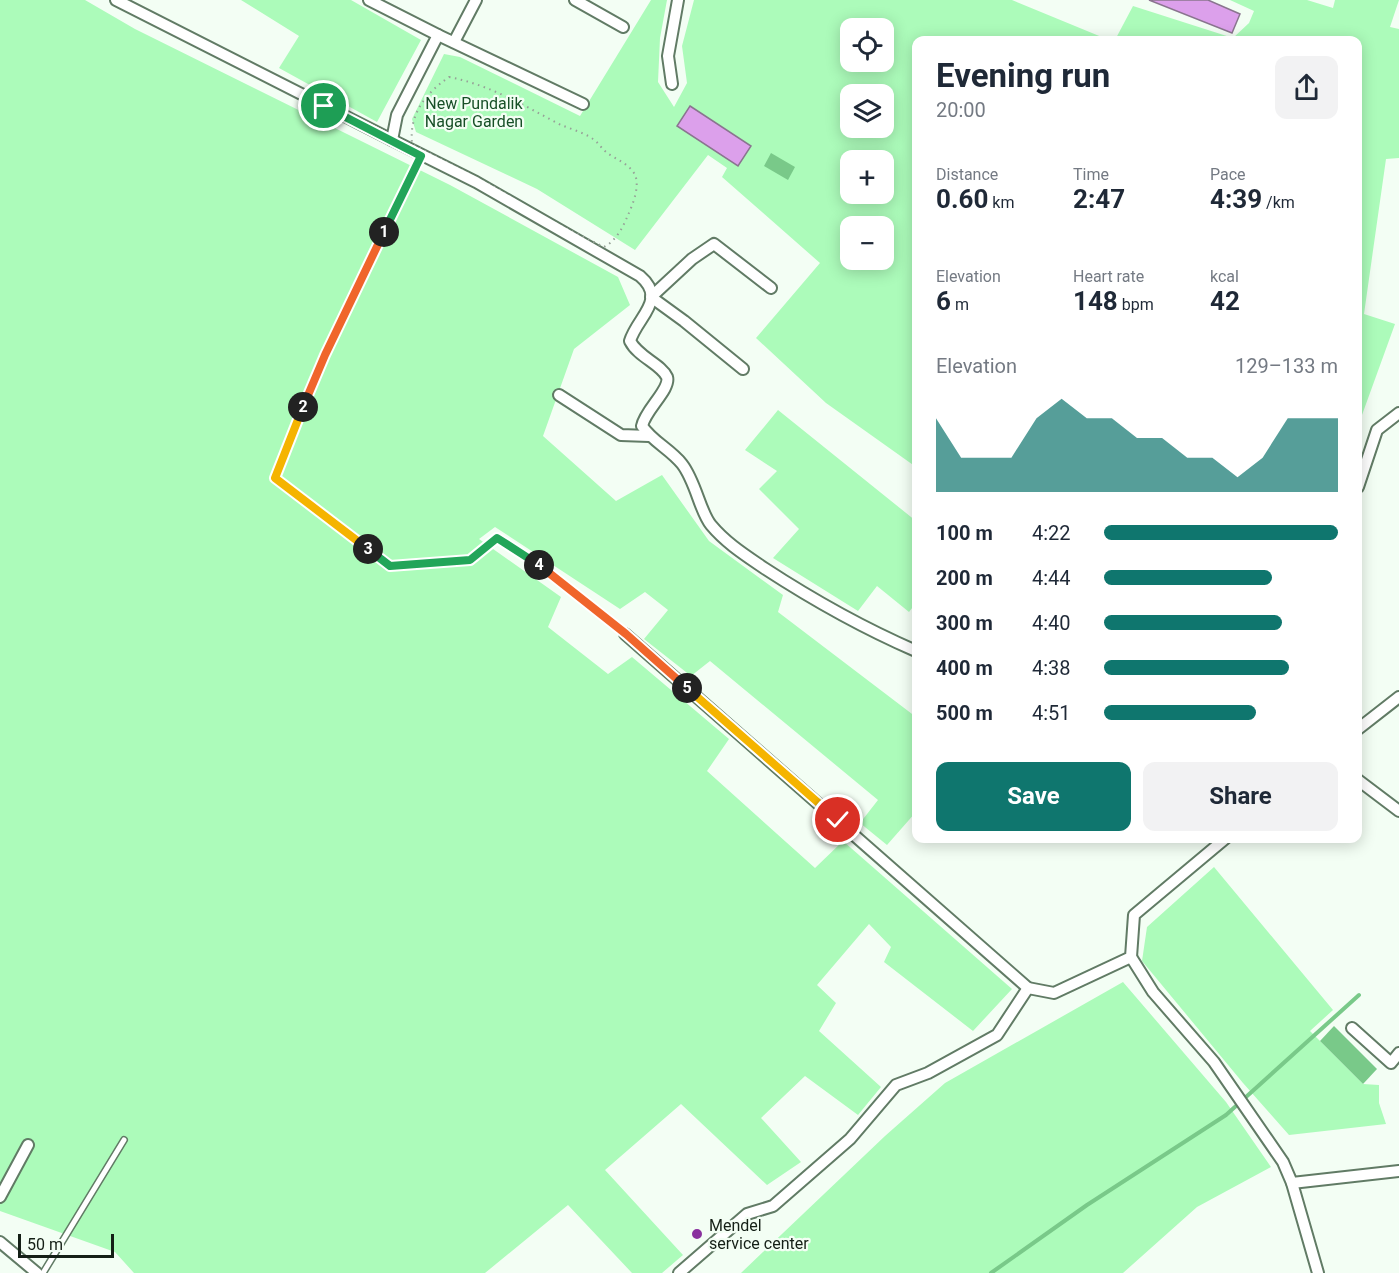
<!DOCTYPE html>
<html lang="en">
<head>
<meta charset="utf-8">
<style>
	body { margin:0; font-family:Roboto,sans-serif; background:#f2f2f3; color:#1f2937; height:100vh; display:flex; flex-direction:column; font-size:22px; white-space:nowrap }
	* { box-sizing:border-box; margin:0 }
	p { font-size:20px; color:#747a83 }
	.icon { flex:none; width:33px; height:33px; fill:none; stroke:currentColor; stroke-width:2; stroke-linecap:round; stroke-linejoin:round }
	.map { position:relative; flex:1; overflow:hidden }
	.drawer { position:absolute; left:912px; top:36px; width:450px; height:807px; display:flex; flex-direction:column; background:#fff; border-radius:12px; box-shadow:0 3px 15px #0003 }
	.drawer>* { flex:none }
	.fabs { position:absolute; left:840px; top:18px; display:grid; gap:12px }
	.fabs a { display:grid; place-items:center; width:54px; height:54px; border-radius:12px; background:#fff; box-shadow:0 3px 15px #0003; font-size:30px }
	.scale { position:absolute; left:18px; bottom:15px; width:96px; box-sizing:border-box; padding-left:6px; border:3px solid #141f16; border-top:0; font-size:16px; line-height:21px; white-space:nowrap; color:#141f16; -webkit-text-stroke:4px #f3fef4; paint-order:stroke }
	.pin { position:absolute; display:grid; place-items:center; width:51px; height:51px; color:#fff; margin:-26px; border:3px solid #fff; border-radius:50%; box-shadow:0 2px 6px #0007 }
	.km { position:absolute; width:30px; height:30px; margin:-15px; border-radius:50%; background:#222; color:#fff; font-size:16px; line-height:30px; text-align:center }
	.round { display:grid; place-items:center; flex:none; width:63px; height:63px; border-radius:12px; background:#f2f2f3 }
	.headline { display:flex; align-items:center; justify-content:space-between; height:102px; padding:0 24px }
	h1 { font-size:33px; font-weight:700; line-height:45px }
	.metrics { display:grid; grid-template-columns:repeat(3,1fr); gap:9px; height:102px; padding:6px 24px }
	.metrics div { display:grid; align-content:center }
	.metrics b { font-size:26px; font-weight:700 }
	.metrics small { font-size:16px; font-weight:400 }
	.metrics p { font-size:16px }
	.chart { height:168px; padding:12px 24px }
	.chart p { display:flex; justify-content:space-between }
	.chart svg { width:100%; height:108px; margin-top:6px; fill:#0f766e; opacity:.7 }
	.action { display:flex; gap:12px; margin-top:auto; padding:12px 24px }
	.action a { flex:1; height:69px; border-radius:12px; background:#0f766e; color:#fff; font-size:24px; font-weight:700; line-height:69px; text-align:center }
	.action a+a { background:#f2f2f3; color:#1f2937 }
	ul { padding:0 24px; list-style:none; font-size:20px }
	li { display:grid; grid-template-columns:96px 72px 1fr; align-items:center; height:45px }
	li i { height:15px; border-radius:8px; background:#0f766e }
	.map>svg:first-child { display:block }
</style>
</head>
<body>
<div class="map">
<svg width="1399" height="1273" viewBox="0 0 1399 1273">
	<rect width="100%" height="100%" fill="#f3fef4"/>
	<g fill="#acfbba" fill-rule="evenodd">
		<polygon points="0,0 85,0 135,29 450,185 618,277 630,305 574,349 543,436 616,501 662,475 709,541 783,595 778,612 916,717 916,812 887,845 860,823 878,800 710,661 691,676 644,639 668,610 645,592 620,609 495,527 479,539 561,597 548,627 608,674 632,657 729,739 707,771 815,868 843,841 1012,989 973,1031 884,962 891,947 869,924 817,985 836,1003 819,1031 881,1087 858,1115 805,1076 761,1118 801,1162 767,1185 681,1104 605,1170 683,1255 662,1273 632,1273 568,1205 485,1273 134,1273 115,1252 0,1211"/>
		<polygon points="241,0 351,0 421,40 377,122 279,68 299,36"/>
		<path d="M651 0H667L660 38 658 82 674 107 687 83 682 46 694 0H1012L1109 40H916V467L826 403 756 338 820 263 722 177 727 168 708 155 635 250 537 189 416 132 412 119 444 54 460 57 580 116ZM850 28H884V62H850ZM850 94H884V128H850ZM850 160H884V194H850ZM850 226H884V260H850Z"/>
		<polygon points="1230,0 1307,0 1333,8 1335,0 1399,0 1390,27 1399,29 1399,158 1386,159 1364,314 1395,324 1358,426 1358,40 1115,40 1133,6 1233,38 1249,23 1254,11"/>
		<polygon points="778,410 916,521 916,603 909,612 877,586 858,611 773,558 799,529 759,489 777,471 745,450"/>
		<polygon points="1214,867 1333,1010 1310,1031 1363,1084 1379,1085 1379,1103 1386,1124 1289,1135 1243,1083 1142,961 1147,927"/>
		<polygon points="1123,982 1226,1102 1271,1167 1197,1207 1123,1273 741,1273 885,1136 945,1083"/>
	</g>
	<g fill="#79c989">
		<polygon points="771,153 795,167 788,180 764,166"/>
		<polygon points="1334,1026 1377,1069 1363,1084 1320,1041"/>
	</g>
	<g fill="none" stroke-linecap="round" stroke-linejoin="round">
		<polyline stroke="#79c989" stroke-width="4" points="991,1273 1087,1205 1226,1115 1359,995"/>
	</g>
	<g fill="#dca0eb" stroke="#8a758f" stroke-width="1.5">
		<polygon points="1149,0 1208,0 1240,14 1232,33"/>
		<polygon points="690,106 751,146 738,166 677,126"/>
	</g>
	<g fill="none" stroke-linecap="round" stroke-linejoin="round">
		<g stroke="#617b65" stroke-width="8">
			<polyline id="service" points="43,1273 124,1140"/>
		</g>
		<g stroke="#617b65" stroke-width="14">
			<g id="minor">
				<polyline points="116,0 392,140"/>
				<path d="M369 0 438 35 397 115 392 140 476 182 640 276C668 300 637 317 630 341 638 357 661 364 667 377 671 389 645 410 642 426 653 442 670 449 682 464 696 482 700 512 711 525 726 543 745 555 764 568 813 600 863 628 916 651"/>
				<polyline points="575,0 623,27"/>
				<polyline points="438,35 583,104"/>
				<polyline points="454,42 476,0"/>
				<polyline points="672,84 668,56 678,0"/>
				<polyline points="743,369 684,321 651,297 692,259 714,244 771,288"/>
				<polyline points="559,395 621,435 649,436"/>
				<polyline points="1358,487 1377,430 1399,413"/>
				<polyline points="625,634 1028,988"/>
				<polyline points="1358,729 1399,697"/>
				<polyline points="1358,780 1399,811"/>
				<polyline points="1131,957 1153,992 1214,1062 1283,1162 1292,1183 1318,1273"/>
				<polyline points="1352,1028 1391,1063 1399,1053"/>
				<polyline points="1292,1183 1399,1171"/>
				<polyline points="0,1197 28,1145"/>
				<polyline points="0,1242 37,1273"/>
				<polyline points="679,1273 747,1214 773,1206 850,1139 896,1085 928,1073 997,1035 1028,988 1054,993 1131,957 1134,915 1226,838"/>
			</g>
		</g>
		<g stroke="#96a197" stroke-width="2" stroke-dasharray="1.5 4.5" stroke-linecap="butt">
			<path d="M449 77C490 85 523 105 559 124 570 129 583 132 593 139 598 142 601 148 606 152 615 159 630 164 635 175 640 186 633 204 628 215 623 227 616 241 604 247L539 215 498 189 412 144C409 114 425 94 449 77Z"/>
			<polyline points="417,164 325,355 275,478 390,566 470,560 497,538 532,559 616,626"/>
		</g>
		<use href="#service" stroke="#fff" stroke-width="5"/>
		<use href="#minor" stroke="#fff" stroke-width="10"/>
	</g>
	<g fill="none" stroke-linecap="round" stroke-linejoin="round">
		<g stroke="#fff" stroke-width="12">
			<polyline id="split-1" points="324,106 421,156 384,232"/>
		</g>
		<g stroke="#fff" stroke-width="12">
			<polyline id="split-2" points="303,407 325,355 384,232"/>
		</g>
		<g stroke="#fff" stroke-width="12">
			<polyline id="split-3" points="303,407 275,478 368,549"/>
		</g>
		<g stroke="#fff" stroke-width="12">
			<polyline id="split-4" points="368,549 390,566 470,560 497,538 539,565"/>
		</g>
		<g stroke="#fff" stroke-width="12">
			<polyline id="split-5" points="539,565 626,634 687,688"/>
		</g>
		<g stroke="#fff" stroke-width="12">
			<polyline id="split-6" points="687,688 838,820"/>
		</g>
		<use href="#split-1" stroke="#22a559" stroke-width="8"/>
		<use href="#split-2" stroke="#f0652b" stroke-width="8"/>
		<use href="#split-3" stroke="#f5b400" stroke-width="8"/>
		<use href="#split-4" stroke="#22a559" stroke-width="8"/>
		<use href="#split-5" stroke="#f0652b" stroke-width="8"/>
		<use href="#split-6" stroke="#f5b400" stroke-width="8"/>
	</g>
	<circle fill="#89319e" stroke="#f3fef4" stroke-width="2" cx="697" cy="1234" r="6"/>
	<g text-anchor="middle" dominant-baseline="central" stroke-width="4.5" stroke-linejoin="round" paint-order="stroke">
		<g font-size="16" fill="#175027" stroke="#f3fef4">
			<text x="474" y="103">New Pundalik<tspan x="474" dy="18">Nagar Garden</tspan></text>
		</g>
		<g font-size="16" fill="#141f16" stroke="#f3fef4" text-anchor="start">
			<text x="709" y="1225">Mendel<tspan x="709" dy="18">service center</tspan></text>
		</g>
	</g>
</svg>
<div class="fabs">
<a><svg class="icon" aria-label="locate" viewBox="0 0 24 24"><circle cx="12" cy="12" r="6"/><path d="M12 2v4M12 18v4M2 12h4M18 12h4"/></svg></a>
<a><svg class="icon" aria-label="layers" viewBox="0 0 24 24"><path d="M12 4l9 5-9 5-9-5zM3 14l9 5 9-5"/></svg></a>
<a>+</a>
<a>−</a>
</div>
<div class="scale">50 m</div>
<div class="pin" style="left:324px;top:106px;background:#1e9e55"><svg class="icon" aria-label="arrive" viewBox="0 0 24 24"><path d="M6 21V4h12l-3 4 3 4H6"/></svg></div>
<div class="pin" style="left:838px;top:820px;background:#d93025"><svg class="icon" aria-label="check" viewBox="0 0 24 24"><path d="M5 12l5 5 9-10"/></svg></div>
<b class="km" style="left:384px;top:232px">1</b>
<b class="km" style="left:303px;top:407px">2</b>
<b class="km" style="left:368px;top:549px">3</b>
<b class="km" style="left:539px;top:565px">4</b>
<b class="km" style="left:687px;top:688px">5</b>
<section class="drawer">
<div class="headline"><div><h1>Evening run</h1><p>20:00</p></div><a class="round"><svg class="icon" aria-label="share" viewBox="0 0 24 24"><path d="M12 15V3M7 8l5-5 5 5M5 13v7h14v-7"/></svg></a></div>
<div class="metrics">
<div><p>Distance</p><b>0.60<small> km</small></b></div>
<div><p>Time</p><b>2:47</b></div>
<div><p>Pace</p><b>4:39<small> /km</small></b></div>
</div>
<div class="metrics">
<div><p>Elevation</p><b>6<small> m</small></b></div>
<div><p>Heart rate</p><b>148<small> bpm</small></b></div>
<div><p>kcal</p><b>42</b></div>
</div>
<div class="chart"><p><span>Elevation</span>129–133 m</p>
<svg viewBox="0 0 160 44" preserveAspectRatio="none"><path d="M0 44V14L10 30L20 30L30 30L40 14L50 6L60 14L70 14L80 22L90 22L100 30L110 30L120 38L130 30L140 14L150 14L160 14V44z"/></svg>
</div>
<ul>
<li><b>100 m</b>4:22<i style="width:100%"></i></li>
<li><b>200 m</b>4:44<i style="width:72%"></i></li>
<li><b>300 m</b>4:40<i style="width:76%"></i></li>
<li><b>400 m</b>4:38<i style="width:79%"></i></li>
<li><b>500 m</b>4:51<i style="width:65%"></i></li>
</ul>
<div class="action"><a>Save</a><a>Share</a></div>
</section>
</div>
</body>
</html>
